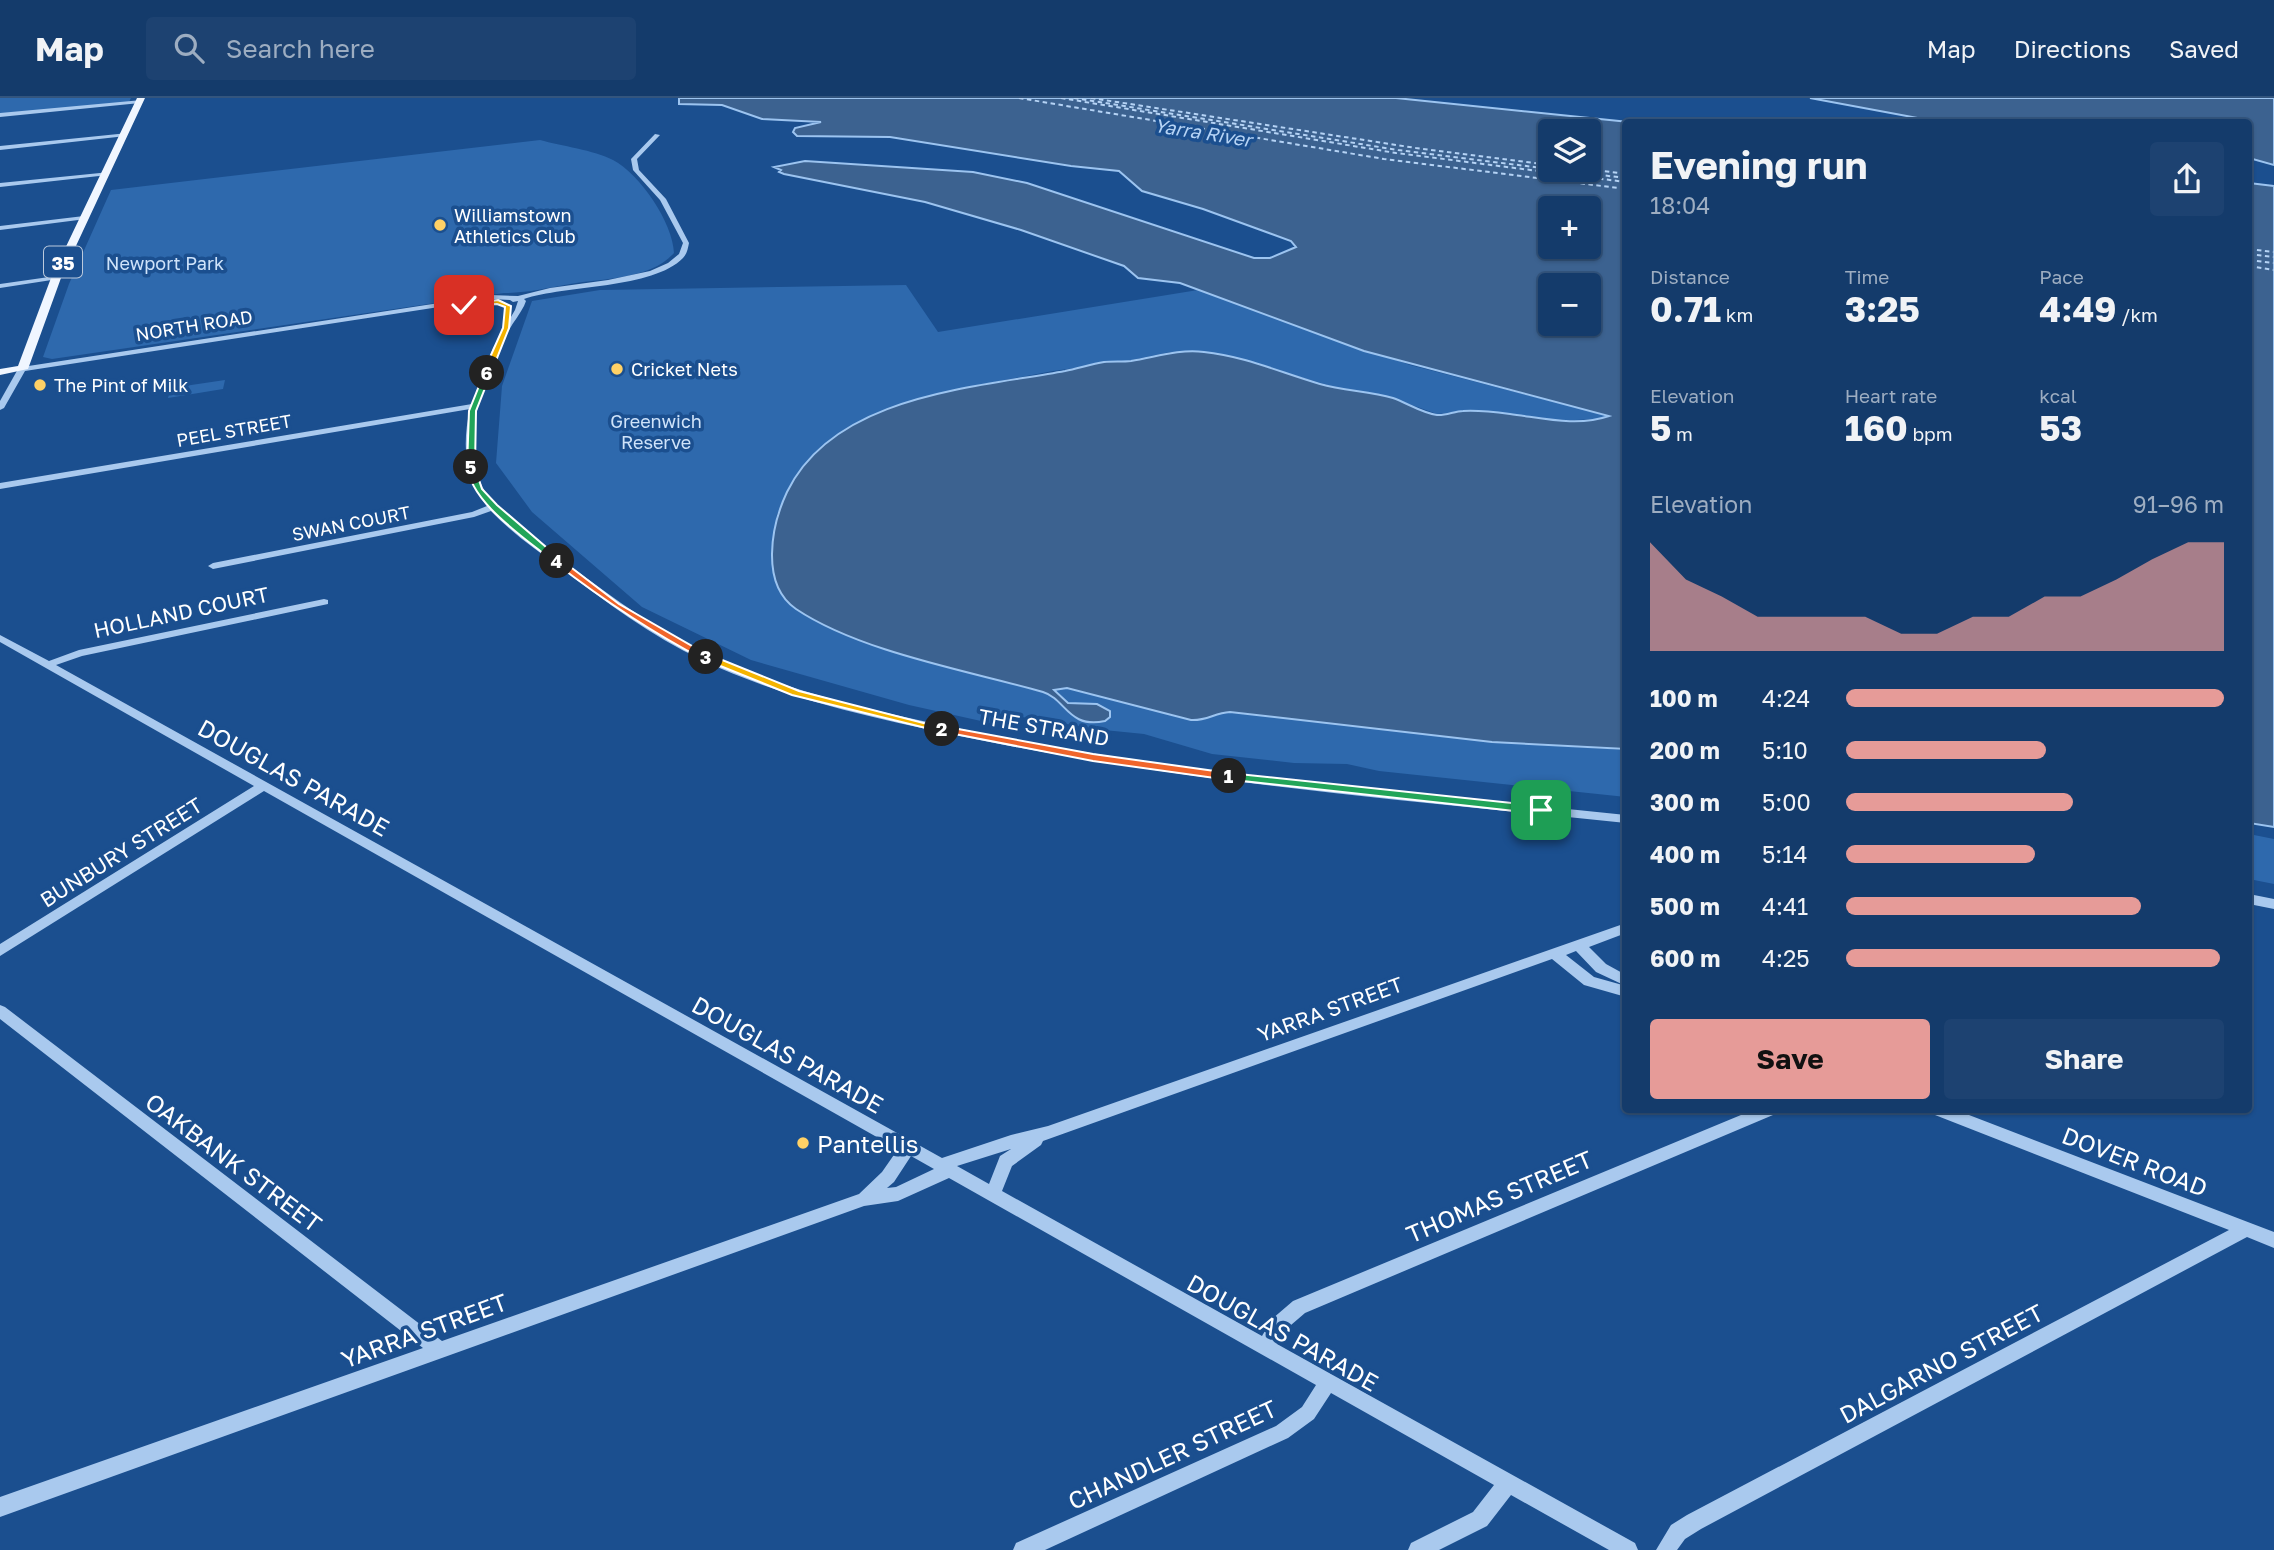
<!DOCTYPE html>
<html lang="en">
<head>
<meta charset="utf-8">
<style>
	body { margin:0; font-family:"Golos Text",sans-serif; background:#1d4271; color:#f1f3f6; height:100vh; display:flex; flex-direction:column; font-size:26px; white-space:nowrap }
	* { box-sizing:border-box; margin:0 }
	p { font-size:23px; color:#9dadc1 }
	.icon { flex:none; width:38px; height:38px; fill:none; stroke:currentColor; stroke-width:2; stroke-linecap:round; stroke-linejoin:round }
	.map { position:relative; flex:1; overflow:hidden }
	.side { position:absolute; left:1622px; top:21px; width:630px; height:994px; display:flex; flex-direction:column; background:#143b6b; border-radius:7px; box-shadow:0 2px 5px #0004,0 0 0 2px #33557e }
	.side>* { flex:none }
	.fabs { position:absolute; left:1538px; top:21px; display:grid; gap:14px }
	.fabs a { display:grid; place-items:center; width:63px; height:63px; border-radius:7px; background:#143b6b; box-shadow:0 2px 5px #0004,0 0 0 2px #33557e; font-size:35px }
	.pin { position:absolute; display:grid; place-items:center; width:60px; height:60px; color:#fff; margin:-30px; border-radius:14px; box-shadow:0 4px 10px #0006 }
	.km { position:absolute; width:35px; height:35px; margin:-18px; border-radius:50%; background:#222; color:#fff; font-size:19px; line-height:35px; text-align:center }
	.round { display:grid; place-items:center; flex:none; width:74px; height:74px; border-radius:7px; background:#1d4271 }
	.summary { display:flex; align-items:center; justify-content:space-between; height:119px; padding:0 28px }
	h1 { font-size:38px; font-weight:700; line-height:52px }
	.metrics { display:grid; grid-template-columns:repeat(3,1fr); gap:10px; height:119px; padding:7px 28px }
	.metrics div { display:grid; align-content:center }
	.metrics b { font-size:35px; font-weight:700 }
	.metrics small { font-size:19px; font-weight:400 }
	.metrics p { font-size:19px }
	.chart { height:196px; padding:14px 28px }
	.chart p { display:flex; justify-content:space-between }
	.chart svg { width:100%; height:126px; margin-top:7px; fill:#e69b98; opacity:.7 }
	.action { display:flex; gap:14px; margin-top:auto; padding:14px 28px }
	.action a { flex:1; height:80px; border-radius:7px; background:#e69b98; color:#111; font-size:28px; font-weight:700; line-height:80px; text-align:center }
	.action a+a { background:#1d4271; color:#f1f3f6 }
	ul { padding:0 28px; list-style:none; font-size:23px }
	li { display:grid; grid-template-columns:112px 84px 1fr; align-items:center; height:52px }
	li i { height:18px; border-radius:9px; background:#e69b98 }
	header { display:flex; align-items:center; gap:42px; box-sizing:border-box; height:98px; padding:0 35px; background:#143b6b; border-bottom:2px solid #33557e }
	header strong { font-size:33px }
	nav { display:flex; gap:38px; margin-inline-start:auto; font-size:24px }
	.search { width:490px; height:63px; background:#1d4271; display:flex; align-items:center; gap:18px; box-sizing:border-box; padding:0 24px; border-radius:7px; color:#9dadc1; font-size:26px }
	.map>svg:first-child { display:block }
</style>
</head>
<body>
<header>
<strong>Map</strong>
<div class="search"><svg class="icon" aria-label="search" viewBox="0 0 24 24"><circle cx="10" cy="10" r="6"/><path d="M15 15l6 6"/></svg>Search here</div>
<nav><a>Map</a><a>Directions</a><a>Saved</a></nav>
</header>
<div class="map">
<svg width="2274" height="1452" viewBox="0 0 2274 1452">
	<rect width="100%" height="100%" fill="#1b4f8f"/>
	<g fill="#2e69ad">
		<polygon points="0,0 131,0 129,4 0,17"/>
		<path d="M540 42C561 48 594 52 613 62 640 76 673 125 674 155 650 182 603 180 570 186 547 190 527 195 504 195L52 261 43 259 69 186 111 92Z"/>
		<polygon points="906,187 938,234 1198,192 1410,267 1609,318 1596,321 1556,323 1475,312 1437,316 1389,299 1345,292 1228,258 1206,254 1170,254 1127,263 1053,273 973,288 901,306 835,339 821,349 777,416 773,448 773,476 840,534 870,546 1041,594 1067,590 1191,622 1230,614 1492,644 1626,652 1626,699 1379,673 1347,666 1294,665 1212,656 1144,636 1104,632 997,615 990,625 909,607 751,562 642,509 532,414 496,365 502,288 532,203 600,192"/>
		<polygon points="225,282 223,291 168,300 171,290"/>
		<polygon points="2249,736 2274,741 2274,786 2249,781"/>
	</g>
	<g fill="#3c6290" stroke="#9cc4f0" stroke-width="2" fill-rule="evenodd">
		<path d="M679 0H1396L1629 24H1626V651L1492 644 1230 614C1214 615 1207 623 1191 622L1067 590 1054 592 1068 605 1097 606 1110 613V619L1105 623C1068 631 1066 601 1043 594 969 573 860 554 796 511 760 486 771 428 787 394 834 297 974 290 1065 273 1079 270 1092 266 1104 264 1113 263 1122 264 1131 263 1156 259 1178 251 1204 254 1244 258 1282 275 1320 286 1344 293 1369 293 1393 300 1407 305 1422 315 1437 317 1445 318 1455 313 1463 313 1479 312 1495 314 1510 316 1543 320 1577 329 1609 318L1364 253 1180 185 1138 180 1124 168 1021 132 925 104 784 76 779 74 781 72 774 69 805 63 973 74 1027 85 1254 160H1270L1296 149 1291 143 1203 111 1142 93 1119 73 1071 68 890 39 797 38 793 34 795 30 821 24 762 21 722 7 679 6ZM1550 33H1589V72H1550ZM1550 110H1589V149H1550ZM1550 187H1589V226H1550Z"/>
		<polygon points="1810,0 2274,0 2274,67 2249,60 2249,24 1939,24"/>
		<polygon points="2249,85 2274,88 2274,729 2249,725"/>
	</g>
	<g fill="none" stroke-linecap="round" stroke-linejoin="round">
		<g stroke="#b5d3f5" stroke-width="2" stroke-dasharray="4.5 3.5" stroke-linecap="butt">
			<polyline points="1019,0 1384,61 1626,91"/>
			<polyline points="1061,0 1396,55 1626,84"/>
			<polyline points="1074,0 1398,52 1550,71"/>
			<polyline points="1091,0 1416,50 1550,67"/>
			<polyline points="1589,71 1626,76"/>
			<polyline points="1558,72 1626,80"/>
			<polyline points="2249,151 2274,154"/>
			<polyline points="2249,156 2274,159"/>
			<polyline points="2249,162 2274,165"/>
			<polyline points="2249,168 2274,172"/>
		</g>
		<g fill="#a9c9ee" fill-rule="evenodd">
			<polygon points="142,2 140,5 0,19 0,15"/>
			<polygon points="128,35 126,38 0,52 0,48"/>
			<path d="M655 36 660 37 637 61 639 72 666 101 689 145C688 150 687 156 683 160 653 191 565 187 524 201L526 203 524 208C520 216 514 223 509 232 486 272 465 328 477 374 488 417 535 442 569 467 614 501 661 535 713 559 801 599 897 618 992 637 1201 679 1414 695 1626 717V725C1410 703 1193 685 980 642 886 623 789 603 702 562 651 538 606 504 561 470 536 452 512 435 491 413L474 419 213 471 208 468 213 465 472 414 487 408C464 380 462 346 470 311L0 391V385L472 306 493 250 515 212 518 203 513 204 510 202 491 201 25 273 4 310 0 312V303L18 271 22 269 491 197 518 198 550 190 608 182 650 173 668 165 679 156 683 145 660 102 633 72 631 61Z"/>
			<polygon points="110,74 108,77 0,89 0,85"/>
			<polygon points="84,118 86,121 0,132 0,128"/>
			<polygon points="56,178 59,180 58,181 0,190 0,186"/>
			<path d="M324 501 328 502V506L82 558 56 567 942 1060 1011 1037 1048 1028 1626 825V835L1589 849 1606 866 1626 877V888L1596 874 1576 853 1566 857 1594 879 1626 888V899L1584 887 1552 861 1043 1043 1041 1047 1012 1068 1002 1093 1262 1238 1272 1221 1293 1203 1753 1012H1775L1773 1017 1305 1215 1284 1233 1277 1246 1635 1445 1638 1452H1609L1511 1397 1487 1428 1439 1452H1408L1411 1445 1473 1414 1494 1387 1331 1295 1314 1321 1288 1340 1045 1452H1013L1016 1445 1276 1328 1302 1309 1316 1287 949 1080 898 1103 864 1108 0 1419V1399L423 1250 0 921V907L5 909 442 1243 859 1096 882 1074 898 1051 264 693 0 858V846L254 688 0 544V537L49 563 79 552ZM1011 1051 1000 1058 989 1086 957 1068ZM911 1058 934 1071 896 1089 887 1090 894 1084Z"/>
			<polygon points="2249,796 2274,801 2274,811 2249,806"/>
			<polygon points="1932,1012 1956,1012 2253,1126 2274,1134 2274,1150 2247,1139 1701,1431 1685,1441 1677,1452 1656,1452 1671,1427 1687,1417 2229,1132 1935,1017"/>
		</g>
		<polygon fill="#f0f6ff" fill-rule="evenodd" points="137,0 145,0 61,180 28,271 0,277 0,271 18,268 51,180"/>
	</g>
	<polygon fill="#22a559" stroke="#fff" stroke-width="2" points="1229,675 1541,708 1546,712 1541,716 1225,681 1225,676"/>
	<polygon fill="#f0652b" stroke="#fff" stroke-width="2" points="942,628 1093,656 1229,675 1234,678 1229,682 1093,663 939,633 939,629"/>
	<polygon fill="#f5b400" stroke="#fff" stroke-width="2" points="703,557 710,557 799,593 947,631 942,634 792,597 703,561"/>
	<path fill="#f0652b" stroke="#fff" stroke-width="2" d="M554 461H560L619 506 711 559 703 561C649 533 602 501 554 464Z"/>
	<path fill="#22a559" stroke="#fff" stroke-width="2" d="M468 367H474L482 391 497 407 560 461V464H554C528 442 467 403 468 367Z"/>
	<polygon fill="#22a559" stroke="#fff" stroke-width="2" points="485,273 491,275 476,313 475,369 471,371 467,369 469,313"/>
	<polygon fill="#f5b400" stroke="#fff" stroke-width="2" points="498,202 511,208 509,230 491,275 487,277 483,275 503,230 505,209 497,206 460,207"/>
	<g fill="#ffd166" stroke="#1b4f8f" stroke-width="2.5">
		<circle cx="440" cy="127" r="7"/>
		<circle cx="617" cy="271" r="7"/>
		<circle cx="40" cy="287" r="7"/>
		<circle cx="803" cy="1045" r="7"/>
	</g>
	<g text-anchor="middle" dominant-baseline="central" stroke-width="7" stroke-linejoin="round" paint-order="stroke">
		<g font-size="18" fill="#fff" stroke="#1b4f8f" text-anchor="start">
			<text x="454" y="117">Williamstown<tspan x="454" dy="21">Athletics Club</tspan></text>
			<text x="631" y="271">Cricket Nets</text>
			<text x="54" y="287">The Pint of Milk</text>
		</g>
		<g font-size="18" fill="#cfe3fa" stroke="#1b4f8f">
			<text x="165" y="165">Newport Park</text>
			<text x="656" y="323">Greenwich<tspan x="656" dy="21">Reserve</tspan></text>
		</g>
		<g font-size="18" fill="#fff" stroke="#1b4f8f">
			<text transform="translate(194 227) rotate(-9)">NORTH ROAD</text>
			<text transform="translate(234 332) rotate(-10)">PEEL STREET</text>
			<text transform="translate(351 425) rotate(-11)">SWAN COURT</text>
		</g>
		<g font-size="19" font-style="italic" fill="#b5d3f5" stroke="#1b4f8f">
			<text transform="translate(1203 34) rotate(9)">Yarra River</text>
		</g>
		<rect fill="#1b4f8f" stroke="#bbcadd" stroke-width="2" x="44" y="148.5" width="38" height="31" rx="5"/>
		<g font-size="19" font-weight="bold" fill="#fff">
			<text x="63" y="164">35</text>
		</g>
		<g font-size="21" fill="#fff" stroke="#1b4f8f">
			<text transform="translate(181 514) rotate(-12)">HOLLAND COURT</text>
			<text transform="translate(1044 629) rotate(10)">THE STRAND</text>
			<text transform="translate(121 754) rotate(-32)">BUNBURY STREET</text>
			<text transform="translate(1330 911) rotate(-20)">YARRA STREET</text>
		</g>
		<g font-size="24" fill="#fff" stroke="#1b4f8f">
			<text transform="translate(294 679) rotate(29)">DOUGLAS PARADE</text>
			<text transform="translate(788 956) rotate(29)">DOUGLAS PARADE</text>
			<text transform="translate(2135 1063) rotate(21)">DOVER ROAD</text>
			<text transform="translate(234 1064) rotate(37)">OAKBANK STREET</text>
			<text transform="translate(1499 1098) rotate(-23)">THOMAS STREET</text>
			<text transform="translate(424 1232) rotate(-20)">YARRA STREET</text>
			<text transform="translate(1283 1234) rotate(29)">DOUGLAS PARADE</text>
			<text transform="translate(1941 1265) rotate(-28)">DALGARNO STREET</text>
			<text transform="translate(1172 1356) rotate(-25)">CHANDLER STREET</text>
		</g>
		<g font-size="24" fill="#fff" stroke="#1b4f8f" text-anchor="start">
			<text x="817" y="1045">Pantellis</text>
		</g>
	</g>
</svg>
<div class="fabs">
<a><svg class="icon" aria-label="layers" viewBox="0 0 24 24"><path d="M12 4l9 5-9 5-9-5zM3 14l9 5 9-5"/></svg></a>
<a>+</a>
<a>−</a>
</div>
<div class="pin" style="left:1541px;top:712px;background:#1e9e55"><svg class="icon" aria-label="arrive" viewBox="0 0 24 24"><path d="M6 21V4h12l-3 4 3 4H6"/></svg></div>
<div class="pin" style="left:464px;top:207px;background:#d93025"><svg class="icon" aria-label="check" viewBox="0 0 24 24"><path d="M5 12l5 5 9-10"/></svg></div>
<b class="km" style="left:1229px;top:678px">1</b>
<b class="km" style="left:942px;top:631px">2</b>
<b class="km" style="left:706px;top:559px">3</b>
<b class="km" style="left:557px;top:463px">4</b>
<b class="km" style="left:471px;top:369px">5</b>
<b class="km" style="left:487px;top:275px">6</b>
<section class="side">
<div class="summary"><div><h1>Evening run</h1><p>18:04</p></div><a class="round"><svg class="icon" aria-label="share" viewBox="0 0 24 24"><path d="M12 15V3M7 8l5-5 5 5M5 13v7h14v-7"/></svg></a></div>
<div class="metrics">
<div><p>Distance</p><b>0.71<small> km</small></b></div>
<div><p>Time</p><b>3:25</b></div>
<div><p>Pace</p><b>4:49<small> /km</small></b></div>
</div>
<div class="metrics">
<div><p>Elevation</p><b>5<small> m</small></b></div>
<div><p>Heart rate</p><b>160<small> bpm</small></b></div>
<div><p>kcal</p><b>53</b></div>
</div>
<div class="chart"><p><span>Elevation</span>91–96 m</p>
<svg viewBox="0 0 160 44" preserveAspectRatio="none"><path d="M0 44V6L10 19L20 25L30 32L40 32L50 32L60 32L70 38L80 38L90 32L100 32L110 25L120 25L130 19L140 12L150 6L160 6V44z"/></svg>
</div>
<ul>
<li><b>100 m</b>4:24<i style="width:100%"></i></li>
<li><b>200 m</b>5:10<i style="width:53%"></i></li>
<li><b>300 m</b>5:00<i style="width:60%"></i></li>
<li><b>400 m</b>5:14<i style="width:50%"></i></li>
<li><b>500 m</b>4:41<i style="width:78%"></i></li>
<li><b>600 m</b>4:25<i style="width:99%"></i></li>
</ul>
<div class="action"><a>Save</a><a>Share</a></div>
</section>
</div>
</body>
</html>
